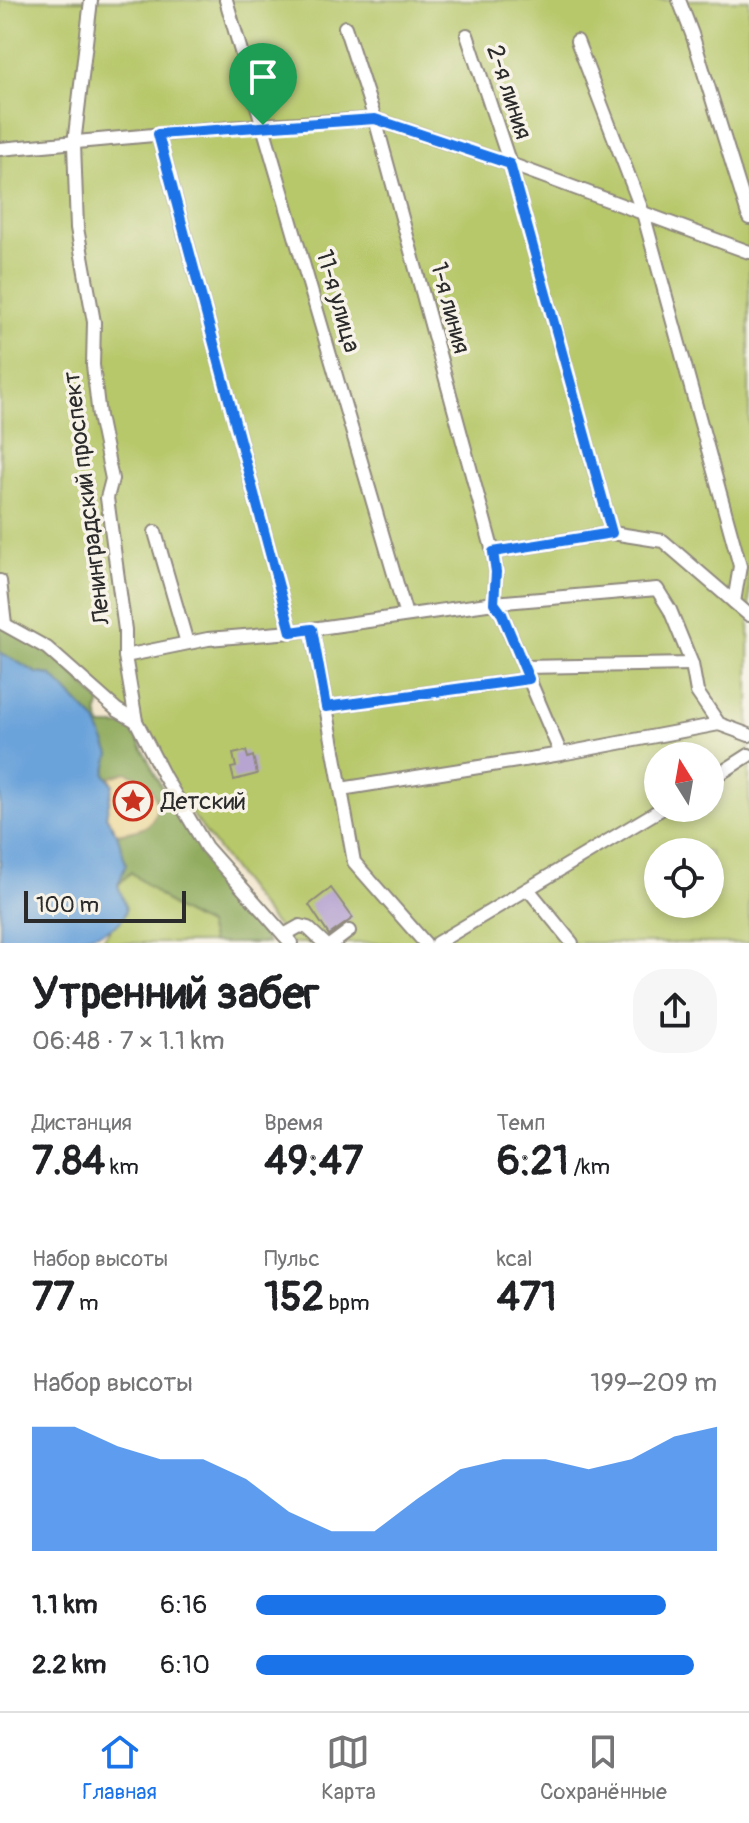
<!DOCTYPE html>
<html lang="ru">
<head>
<meta charset="utf-8">
<style>
	body { margin:0; font-family:Pangolin,sans-serif; background:#f6f6f6; color:#202124; height:100vh; display:flex; flex-direction:column; font-size:30px; white-space:nowrap }
	* { box-sizing:border-box; margin:0 }
	p { font-size:26px; color:#757577 }
	.icon { flex:none; width:44px; height:44px; fill:none; stroke:currentColor; stroke-width:2; stroke-linecap:round; stroke-linejoin:round }
	.map { position:relative; height:943px; overflow:hidden }
	.sheet { display:flex; flex-direction:column; background:#fff; flex:1 }
	.sheet>* { flex:none }
	.needle { width:52px; rotate:349deg }
	.tools { position:absolute; left:644px; top:742px; display:grid; gap:16px }
	.tools a { display:grid; place-items:center; width:80px; height:80px; border-radius:50%; background:#fff; box-shadow:0 4px 12px #0003; font-size:40px }
	.scale { position:absolute; left:24px; bottom:20px; width:162px; box-sizing:border-box; padding-left:8px; border:4px solid #2b2b2b; border-top:0; font-size:22px; line-height:28px; white-space:nowrap; color:#2b2b2b; -webkit-text-stroke:6px #f7f3e8; paint-order:stroke }
	.pin { position:absolute; display:grid; place-items:center; width:68px; height:68px; color:#fff; margin:-82px -34px; border-radius:50% 50% 50% 0; rotate:-45deg; box-shadow:0 0 8px #0007 }
	.pin .icon { rotate:45deg }
	.round { display:grid; place-items:center; flex:none; width:84px; height:84px; border-radius:32px; background:#f6f6f6 }
	.summary { display:flex; align-items:center; justify-content:space-between; height:136px; padding:0 32px }
	h1 { font-size:44px; font-weight:700; line-height:60px }
	.metrics { display:grid; grid-template-columns:repeat(3,1fr); gap:12px; height:136px; padding:8px 32px }
	.metrics div { display:grid; align-content:center }
	.metrics b { font-size:40px; font-weight:700 }
	.metrics small { font-size:22px; font-weight:400 }
	.metrics p { font-size:22px }
	.chart { height:224px; padding:16px 32px }
	.chart p { display:flex; justify-content:space-between }
	.chart svg { width:100%; height:144px; margin-top:8px; fill:#1a73e8; opacity:.7 }
	ul { padding:0 32px; list-style:none; font-size:26px }
	li { display:grid; grid-template-columns:128px 96px 1fr; align-items:center; height:60px }
	li i { height:20px; border-radius:10px; background:#1a73e8 }
	.menu { display:flex; justify-content:space-around; align-items:center; height:112px; border-top:2px solid #e0e0e0; background:#fff; font-size:22px; color:#757577 }
	.menu a { display:grid; justify-items:center; gap:4px }
	.menu .selected { color:#1a73e8 }
	.map>svg:first-child { display:block }
</style>
</head>
<body>
<div class="map">
<svg width="749" height="943" viewBox="0 0 749 943">
	<rect width="100%" height="100%" fill="#f7f3e8"/>
	<filter id="ink" filterUnits="userSpaceOnUse"><feTurbulence type="fractalNoise" baseFrequency=".0125" numOctaves="2"/><feDisplacementMap in="SourceGraphic" scale="16" xChannelSelector="R" yChannelSelector="G"/><feConvolveMatrix kernelMatrix="1 2 1 2 8 2 1 2 1" color-interpolation-filters="sRGB"/></filter>
	<filter id="wash" filterUnits="userSpaceOnUse"><feTurbulence type="fractalNoise" baseFrequency=".006" numOctaves="4" result="noise"/><feDisplacementMap in="SourceGraphic" scale="32" xChannelSelector="R" yChannelSelector="G"/><feGaussianBlur stdDeviation="1.8" result="paint"/><feColorMatrix in="noise" values="0 0 0 0 0 0 0 0 0 0 0 0 0 0 0 0 0 1.4 0 .05"/><feComposite in="paint" operator="in"/></filter>
	<g filter="url(#wash)">
		<rect width="100%" height="100%" fill="#f3e7d0"/>
		<g fill="#b7c86b" stroke="#717a4b" stroke-width="2" fill-rule="evenodd">
			<path d="M0 0H749V943H291L261 908 164 776 136 721 0 621ZM658 756H710V808H658ZM658 852H710V904H658Z"/>
			<polygon points="130,871 176,909 207,925 212,943 83,943 102,940 126,909 118,885"/>
		</g>
		<path fill="#91ac5f" stroke="#5e6c45" stroke-width="2" d="M0 621 47 648 101 703 97 714 101 726H129L133 729 164 792 268 943H212L207 925 176 909 131 872 118 885 126 864 117 834C145 829 153 829 156 798L144 780 126 773 109 778 105 774 109 754 51 675 37 673 0 652Z"/>
		<path fill="#eeda9e" stroke="#8c8264" stroke-width="2" d="M126 772C131 775 139 777 144 780 157 791 162 813 148 825 141 831 125 832 117 834L106 816 112 781 109 778Z"/>
		<path fill="#6ba3da" stroke="#4b6782" stroke-width="2" d="M0 652 37 673 51 675 96 721 110 754 105 774 113 784 106 816 117 834 126 864 118 885C120 892 126 903 126 910 123 943 29 943 0 943Z"/>
		<g id="blocks">
			<g fill="#b7a4d1">
				<polygon points="246,751 248,758 253,756 257,774 234,780 231,768 236,767 233,754"/>
				<polygon points="331,888 353,918 329,935 309,905"/>
			</g>
		</g>
	</g>
	<g filter="url(#ink)">
		<use href="#blocks" fill-opacity="0" stroke="#8f897e" stroke-width="2"/>
		<g fill="none" stroke-linecap="round" stroke-linejoin="round">
			<g stroke="#8f897e" stroke-width="16">
				<g id="minor">
					<polyline points="91,0 74,144 77,228 94,322 93,365 99,416 112,479 107,498 125,630 125,656 136,721 164,776 206,847 291,943"/>
					<polyline points="226,0 406,615"/>
					<polyline points="679,0 692,34 749,218"/>
					<polyline points="345,27 375,119 493,552 496,572 494,603 502,614 524,667"/>
					<polyline points="467,35 510,164 612,533"/>
					<polyline points="577,41 643,213 740,566 734,602"/>
					<polyline points="158,134 291,632"/>
					<polyline points="0,149 263,125 375,119 510,164 749,252"/>
					<polyline points="155,532 187,643"/>
					<polyline points="493,552 612,533 663,541 749,615"/>
					<polyline points="0,581 5,624"/>
					<polyline points="0,622 47,648 117,710 136,721"/>
					<polyline points="312,629 354,862 425,943"/>
					<polyline points="125,656 208,639 291,632 494,603 657,589 670,610 692,664 697,692 719,724 749,735"/>
					<polyline points="529,679 561,754"/>
					<polyline points="326,707 529,679 524,667 692,664"/>
					<polyline points="710,780 749,755"/>
					<polyline points="341,789 561,754 719,724"/>
					<polyline points="528,889 572,943"/>
					<polyline points="284,935 300,926 308,928 324,943"/>
					<polyline points="333,943 349,931"/>
					<polyline points="437,943 663,808"/>
				</g>
			</g>
			<use href="#minor" stroke="#fff" stroke-width="12"/>
		</g>
	</g>
	<g fill="none" stroke-linecap="round" stroke-linejoin="round" filter="url(#ink)">
		<g stroke="#fff" stroke-width="16">
			<polygon id="route" points="375,119 510,164 612,533 493,552 496,572 494,603 502,614 529,679 326,707 312,629 291,632 158,134"/>
		</g>
		<use href="#route" stroke="#1a73e8" stroke-width="10"/>
	</g>
	<defs>
		<g id="sight-ring" transform="scale(2)"><circle r="9.5" fill="#f7f3e8" stroke="#c8321e" stroke-width="1.5"/><path d="M0-6L1.8-2.2L6-1.7L2.9 1.2L3.7 5.4L0 3.3L-3.7 5.4L-2.9 1.2L-6-1.7L-1.8-2.2Z" fill="#c8321e"/></g>
	</defs>
	<g fill-rule="evenodd">
		<use href="#sight-ring" x="133" y="801"/>
	</g>
	<g text-anchor="middle" dominant-baseline="central" stroke-width="7" stroke-linejoin="round" paint-order="stroke">
		<g font-size="24" fill="#2b2b2b" stroke="#f7f3e8">
			<text transform="translate(509 92) rotate(72)">2-я линия</text>
			<text transform="translate(338 301) rotate(74)">11-я улица</text>
			<text transform="translate(450 308) rotate(75)">1-я линия</text>
			<text transform="translate(87 498) rotate(-97)">Ленинградский проспект</text>
		</g>
		<g font-size="24" fill="#2b2b2b" stroke="#f7f3e8" text-anchor="start">
			<text x="161" y="801">Детский</text>
		</g>
	</g>
</svg>
<div class="tools">
<a><svg class="needle" viewBox="-14 -14 28 28"><path d="M0-13l5 13h-10z" fill="#e53935"/><path d="M0 13l5-13h-10z" fill="#757577"/></svg></a>
<a><svg class="icon" aria-label="locate" viewBox="0 0 24 24"><circle cx="12" cy="12" r="6"/><path d="M12 2v4M12 18v4M2 12h4M18 12h4"/></svg></a>
</div>
<div class="scale">100 m</div>
<div class="pin" style="left:263px;top:125px;background:#1e9e55"><svg class="icon" aria-label="arrive" viewBox="0 0 24 24"><path d="M6 21V4h12l-3 4 3 4H6"/></svg></div>
</div>
<section class="sheet">
<div class="summary"><div><h1>Утренний забег</h1><p>06:48 · 7 × 1.1 km</p></div><a class="round"><svg class="icon" aria-label="share" viewBox="0 0 24 24"><path d="M12 15V3M7 8l5-5 5 5M5 13v7h14v-7"/></svg></a></div>
<div class="metrics">
<div><p>Дистанция</p><b>7.84<small> km</small></b></div>
<div><p>Время</p><b>49:47</b></div>
<div><p>Темп</p><b>6:21<small> /km</small></b></div>
</div>
<div class="metrics">
<div><p>Набор высоты</p><b>77<small> m</small></b></div>
<div><p>Пульс</p><b>152<small> bpm</small></b></div>
<div><p>kcal</p><b>471</b></div>
</div>
<div class="chart"><p><span>Набор высоты</span>199–209 m</p>
<svg viewBox="0 0 160 44" preserveAspectRatio="none"><path d="M0 44V6L10 6L20 12L30 16L40 16L50 22L60 32L70 38L80 38L90 28L100 19L110 16L120 16L130 19L140 16L150 9L160 6V44z"/></svg>
</div>
<ul>
<li><b>1.1 km</b>6:16<i style="width:89%"></i></li>
<li><b>2.2 km</b>6:10<i style="width:95%"></i></li>
</ul>
</section>
<nav class="menu">
<a class="selected"><svg class="icon" aria-label="home" viewBox="0 0 24 24"><path d="M3 11l9-7 9 7M6 9v11h12V9"/></svg>Главная</a>
<a><svg class="icon" aria-label="map" viewBox="0 0 24 24"><path d="M3 6l6-2 6 2 6-2v14l-6 2-6-2-6 2zM9 4v14M15 6v14"/></svg>Карта</a>
<a><svg class="icon" aria-label="saved" viewBox="0 0 24 24"><path d="M7 4h10v16l-5-4-5 4z"/></svg>Сохранённые</a>
</nav>
</body>
</html>
